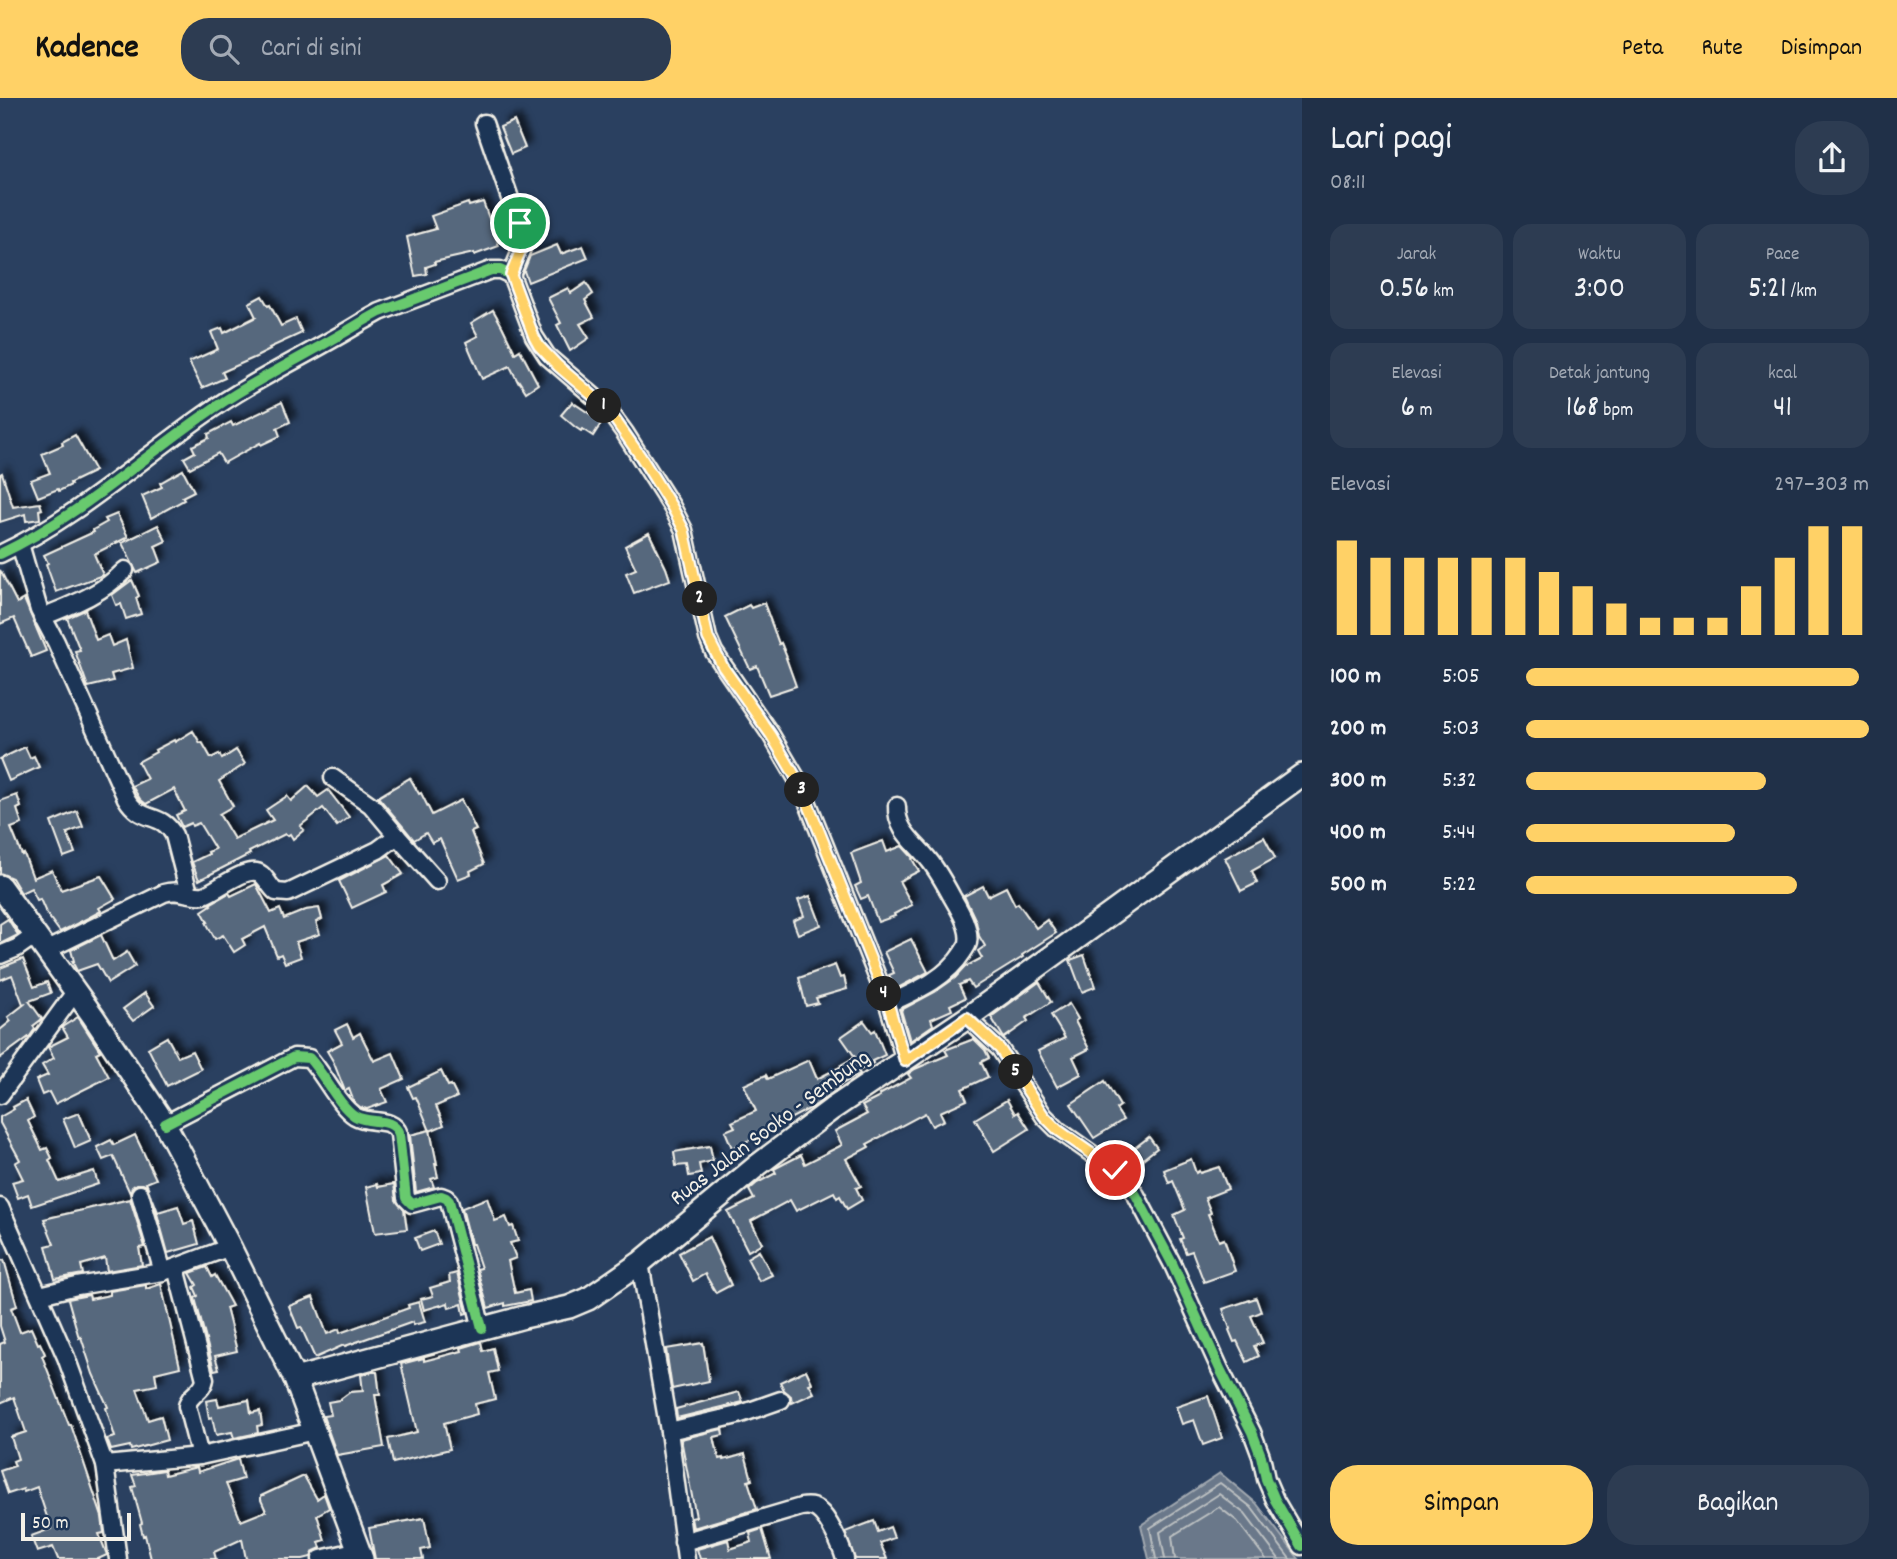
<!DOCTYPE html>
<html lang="id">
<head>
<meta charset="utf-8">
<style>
	body { margin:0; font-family:Dekko,sans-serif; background:#2d3c52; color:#f1f3f6; height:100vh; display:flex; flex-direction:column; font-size:26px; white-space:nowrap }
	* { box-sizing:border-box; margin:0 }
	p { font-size:23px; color:#a2a9b4 }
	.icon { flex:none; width:38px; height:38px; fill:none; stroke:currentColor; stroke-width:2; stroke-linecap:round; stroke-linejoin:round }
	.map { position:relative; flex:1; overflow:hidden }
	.details { display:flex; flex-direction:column; background:#203048; width:595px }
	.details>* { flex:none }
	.scale { position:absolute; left:21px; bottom:18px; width:110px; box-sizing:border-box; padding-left:7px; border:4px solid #f4f1e8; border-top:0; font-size:19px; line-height:24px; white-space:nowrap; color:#f4f1e8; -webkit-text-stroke:5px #1d3557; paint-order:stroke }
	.pin { position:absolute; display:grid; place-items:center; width:60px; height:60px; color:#fff; margin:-30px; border:4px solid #fff; border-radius:50%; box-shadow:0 2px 7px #0007 }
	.km { position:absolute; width:35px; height:35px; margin:-18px; border-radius:50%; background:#222; color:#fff; font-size:19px; line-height:35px; text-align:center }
	.round { display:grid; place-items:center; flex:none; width:74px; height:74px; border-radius:28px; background:#2d3c52 }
	.head { display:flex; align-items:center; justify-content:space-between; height:119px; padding:0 28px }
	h1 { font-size:38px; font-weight:600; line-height:52px }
	.figures { display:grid; grid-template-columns:repeat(3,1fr); gap:10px; height:119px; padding:7px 28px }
	.figures div { display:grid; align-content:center; border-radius:18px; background:#2d3c52; text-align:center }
	.figures b { font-size:30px; font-weight:600 }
	.figures small { font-size:19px; font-weight:400 }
	.figures p { font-size:19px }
	.chart { height:196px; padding:14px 28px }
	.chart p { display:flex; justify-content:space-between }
	.chart svg { width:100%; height:126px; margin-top:7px; stroke:#ffd166; stroke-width:6 }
	.button { display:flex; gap:14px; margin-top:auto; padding:14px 28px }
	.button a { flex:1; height:80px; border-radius:28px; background:#ffd166; color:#111; font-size:28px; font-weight:600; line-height:80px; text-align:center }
	.button a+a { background:#2d3c52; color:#f1f3f6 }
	ul { padding:0 28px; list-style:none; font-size:23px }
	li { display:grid; grid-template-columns:112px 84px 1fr; align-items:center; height:52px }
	li i { height:18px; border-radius:9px; background:#ffd166 }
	header { display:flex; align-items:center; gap:42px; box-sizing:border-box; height:98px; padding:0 35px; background:#ffd166; color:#111 }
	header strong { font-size:33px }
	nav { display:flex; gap:38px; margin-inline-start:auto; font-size:24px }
	.search { width:490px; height:63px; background:#2d3c52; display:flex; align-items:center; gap:18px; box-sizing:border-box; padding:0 24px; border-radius:28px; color:#a2a9b4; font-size:26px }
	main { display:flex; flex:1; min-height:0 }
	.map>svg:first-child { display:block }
</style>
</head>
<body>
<header>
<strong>Kadence</strong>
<div class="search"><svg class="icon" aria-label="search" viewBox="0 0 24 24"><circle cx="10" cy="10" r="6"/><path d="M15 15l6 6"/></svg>Cari di sini</div>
<nav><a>Peta</a><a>Rute</a><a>Disimpan</a></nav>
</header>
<main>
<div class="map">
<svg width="1302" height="1461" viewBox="0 0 1302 1461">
	<defs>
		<filter id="shadow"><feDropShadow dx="6" dy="-6" stdDeviation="3.5" flood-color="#0009"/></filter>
	</defs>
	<rect width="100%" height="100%" fill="#2a4060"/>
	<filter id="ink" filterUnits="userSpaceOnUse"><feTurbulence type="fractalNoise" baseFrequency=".0143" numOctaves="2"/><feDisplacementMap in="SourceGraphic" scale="14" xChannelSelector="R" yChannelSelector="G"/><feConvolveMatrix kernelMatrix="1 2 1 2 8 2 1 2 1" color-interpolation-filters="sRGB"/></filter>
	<g filter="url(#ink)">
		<polygon fill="#6a788a" stroke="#a1a8b0" stroke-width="2" points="1220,1375 1256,1405 1299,1461 1149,1461 1141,1427"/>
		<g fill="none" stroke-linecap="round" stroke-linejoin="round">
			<g stroke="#bdc1c2" stroke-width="2">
				<polyline points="1156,1461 1150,1430 1220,1385 1251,1409 1290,1461"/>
				<polyline points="1165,1461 1160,1434 1219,1396 1245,1416 1279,1461"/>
				<polyline points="1175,1461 1172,1438 1219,1409 1237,1423 1266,1461"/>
			</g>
		</g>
		<g fill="#56677d" stroke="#f4f1e8" stroke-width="2" filter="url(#shadow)">
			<polygon points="514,23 525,50 511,56 500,29"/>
			<polygon points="483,104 499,148 474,157 474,155 434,164 435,166 426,169 427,176 415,178 407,139 436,131 431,118 468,105 469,108"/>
			<polygon points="557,147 561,156 583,148 588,160 528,184 524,173 530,158"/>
			<polygon points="586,185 593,196 585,202 594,219 580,226 589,240 570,253 557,227 561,225 548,200 568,190 571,195"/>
			<polygon points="262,198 268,208 270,207 281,228 296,221 302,235 269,250 270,252 256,259 222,274 225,280 202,290 189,264 218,251 211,234 222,230 224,235 256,219 249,205"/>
			<polygon points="493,212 502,228 515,255 520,252 538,286 526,294 519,283 518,284 510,268 482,281 466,244 478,238 471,225"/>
			<polygon points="282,304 290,324 277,330 280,338 261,347 260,345 224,365 218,355 190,370 184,360 195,354 192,348 209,340 208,336 231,324 233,328"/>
			<polygon points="572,304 602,324 593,338 582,331 581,333 575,329 561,317"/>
			<polygon points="75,337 95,373 70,385 71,387 59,393 58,391 38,399 31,382 50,375 42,356 63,347 62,344"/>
			<polygon points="183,372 194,393 182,399 184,402 151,420 142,398 162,389 160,385"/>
			<polygon points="2,375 13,409 40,405 42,411 39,412 40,421 26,423 25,416 0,424 0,376"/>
			<polygon points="117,416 128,439 94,456 103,477 56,494 46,466 48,465 44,457 94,434 93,432 107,424 105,421"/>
			<polygon points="158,427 166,443 155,448 161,464 137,475 122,445"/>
			<polygon points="649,435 666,470 670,482 634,495 626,475 636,471 625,448"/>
			<polygon points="0,472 17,505 24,501 46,553 31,559 14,520 0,526"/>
			<polygon points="132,482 139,498 136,500 141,516 126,521 121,506 116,507 112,497"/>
			<polygon points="764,505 779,546 781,545 787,560 786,560 796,588 769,597 757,568 750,571 725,519 749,507 751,510"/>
			<polygon points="85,512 96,542 108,537 112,548 126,542 133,570 111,576 113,583 88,589 75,553 80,552 67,520"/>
			<polygon points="193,633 200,645 202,644 211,660 219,656 222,661 236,652 245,666 219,683 233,708 219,716 234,741 273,722 266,712 287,698 291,703 308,688 318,699 328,692 349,719 337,728 323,710 300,728 304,732 293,741 290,736 287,738 285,736 249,754 250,756 199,782 192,764 209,756 208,754 215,751 199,725 192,728 191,725 182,729 176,717 185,713 174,691 146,706 140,701 132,688 147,681 138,664 156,654 155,652 174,642 175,644"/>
			<polygon points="25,649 30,660 34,658 39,669 9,683 0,661"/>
			<polygon points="410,680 419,696 421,695 432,717 461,702 476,732 471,734 484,766 470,773 471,776 458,781 440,741 432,745 426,735 414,742 405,731 378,699"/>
			<polygon points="17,697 21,709 17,711 22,726 11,730 22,757 24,756 33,780 52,772 61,792 101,778 115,801 99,810 101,813 88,820 60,834 46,815 40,801 37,802 31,790 21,795 12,780 0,775 0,703"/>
			<polygon points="77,713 83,729 67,735 75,755 64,759 51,724"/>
			<polygon points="1264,739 1275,760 1252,773 1257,785 1241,793 1225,760"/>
			<polygon points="883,743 887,754 902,748 913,760 912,761 919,773 899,783 912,807 894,816 895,818 878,824 868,798 861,801 855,788 861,785 851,755"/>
			<polygon points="389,757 403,776 383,787 386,794 352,810 339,783"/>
			<polygon points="256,786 271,815 280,811 284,821 306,812 319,810 322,821 316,824 320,836 296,844 301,859 285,865 281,856 277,858 265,829 242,841 245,847 234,854 223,837 215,841 206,824 208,824 202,813 211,807 210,806 229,795 231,798"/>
			<polygon points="983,788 988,798 1006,789 1015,807 1018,805 1036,830 1047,822 1056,835 1022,857 1023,859 973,890 968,883 959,887 965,900 950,907 952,912 931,921 933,927 910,943 901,912 935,894 955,880 965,869 982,860 978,853 985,848 979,838 976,823 964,798"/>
			<polygon points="810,798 821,827 798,836 793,823 804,818 798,802"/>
			<polygon points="8,821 18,837 0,846 0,826"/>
			<polygon points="101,837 113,863 127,854 135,868 108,885 97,866 77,873 72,863 74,863 71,852"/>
			<polygon points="911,841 928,874 896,891 889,877 894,875 884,854"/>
			<polygon points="1084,857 1095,889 1082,894 1070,862"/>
			<polygon points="23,861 34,889 47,884 51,895 29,903 42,921 33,928 35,931 30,938 0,960 0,932 11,923 8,919 26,905 23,906 12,877 0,882 0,870"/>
			<polygon points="835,867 840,880 844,879 847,891 816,900 818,905 806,908 799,880"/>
			<polygon points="1039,884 1051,904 1026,920 1028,923 1004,940 991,919"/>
			<polygon points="145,895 154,908 133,923 123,911"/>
			<polygon points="1069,906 1078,921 1075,923 1089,951 1073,959 1081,976 1057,989 1038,953 1065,940 1051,917"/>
			<polygon points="78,919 100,953 96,955 109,979 55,1006 49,994 42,997 36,982 48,977 42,967 54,960 48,949 68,939 62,929"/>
			<polygon points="864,923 872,934 875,932 885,957 872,963 873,965 858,973 860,976 838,988 839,990 813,1009 776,1028 777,1030 770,1033 732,1050 725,1033 735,1029 732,1024 756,1013 744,987 766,977 768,981 809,962 817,981 842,968 841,967 855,959 841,939"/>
			<polygon points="347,926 353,939 360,935 374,963 393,955 404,981 381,991 387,1004 367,1011 360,1009 354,1004 349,991 345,993 333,963 327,953 342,945 335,932"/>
			<polygon points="167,939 178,959 192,953 201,971 167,988 148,950"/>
			<polygon points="974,941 985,952 989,960 981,964 988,979 962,991 967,1002 940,1014 944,1022 932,1028 925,1015 867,1046 869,1049 846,1061 861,1088 856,1090 862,1102 847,1111 840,1098 837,1100 834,1094 796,1113 790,1102 751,1123 762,1145 748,1153 728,1114 754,1101 749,1092 757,1085 776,1075 774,1071 801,1057 805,1066 842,1047 835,1033 867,1016 862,1008 880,999 879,997 911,980 908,976 915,971 948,957 945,952"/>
			<polygon points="441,973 448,988 451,987 457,999 436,1008 444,1027 430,1033 416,999 413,1000 408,989"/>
			<polygon points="1105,983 1120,1008 1116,1011 1123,1022 1094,1040 1071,1006"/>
			<polygon points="26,1002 34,1019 28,1023 42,1052 47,1050 52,1060 49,1062 59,1084 94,1073 98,1086 32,1108 28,1096 18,1100 12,1084 23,1081 15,1065 20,1062 0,1025 0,1019 14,1011 13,1009"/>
			<polygon points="1007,1002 1015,1016 1018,1014 1029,1031 994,1053 975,1021"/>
			<polygon points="79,1015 91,1043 75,1050 63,1021"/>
			<polygon points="430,1032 437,1066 435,1066 438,1079 431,1081 434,1089 416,1094 410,1037"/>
			<polygon points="135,1037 156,1081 146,1085 148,1089 143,1086 136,1086 132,1089 130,1095 113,1058 103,1062 97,1049 111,1042 114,1047"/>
			<polygon points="1149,1039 1157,1050 1135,1067 1127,1056"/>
			<polygon points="710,1048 713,1063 699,1066 701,1076 689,1078 687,1067 676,1068 674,1054"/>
			<polygon points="1191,1061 1196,1075 1199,1073 1200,1075 1219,1069 1228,1091 1205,1100 1211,1115 1208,1116 1219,1143 1224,1141 1235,1173 1204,1184 1192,1153 1186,1155 1180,1141 1183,1140 1174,1117 1185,1112 1173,1083 1169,1085 1164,1072"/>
			<polygon points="377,1086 378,1089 394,1086 396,1102 404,1112 407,1131 375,1135 366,1089"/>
			<polygon points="487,1100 495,1123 506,1119 510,1129 513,1128 518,1143 510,1145 516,1160 508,1163 515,1195 529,1192 531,1203 505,1208 505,1205 488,1210 477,1171 481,1170 473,1146 471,1146 470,1141 462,1110"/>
			<polygon points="130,1101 145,1149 139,1150 142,1167 107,1173 105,1160 81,1167 83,1176 55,1181 46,1148 54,1146 44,1121"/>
			<polygon points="153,1101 158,1114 178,1108 184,1126 193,1123 199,1146 168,1155"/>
			<polygon points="434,1133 439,1146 420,1153 415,1140"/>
			<polygon points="709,1139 731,1187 716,1195 705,1176 693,1183 679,1155"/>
			<polygon points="759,1153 772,1177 759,1183 747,1160"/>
			<polygon points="4,1162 17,1208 11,1210 20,1234 31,1230 38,1246 40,1245 45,1256 42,1258 69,1327 71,1327 94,1395 102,1419 104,1435 99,1436 107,1457 98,1461 58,1461 53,1449 37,1454 31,1438 51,1431 37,1389 24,1394 23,1391 8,1396 0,1373 15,1368 13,1363 18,1361 11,1339 26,1334 14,1299 0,1305 0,1246 5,1244 0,1228 0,1163"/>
			<polygon points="207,1169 212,1179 215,1177 232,1208 226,1210 237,1253 215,1258 219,1271 214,1272 195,1200 198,1198 194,1189 197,1187 190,1175"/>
			<polygon points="457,1175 467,1215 464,1216 462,1206 449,1210 448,1205 424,1212 421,1201 433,1198 430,1190 450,1184 449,1177"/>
			<polygon points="161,1186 180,1269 155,1275 157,1287 137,1291 148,1322 161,1318 167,1342 131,1352 130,1348 111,1352 107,1341 115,1339 106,1310 108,1309 93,1276 81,1239 79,1240 68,1201 89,1197 90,1201 110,1197 110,1193 146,1187 146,1191"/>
			<polygon points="313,1199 327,1236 339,1231 340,1235 409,1210 408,1207 419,1204 425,1224 413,1227 413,1224 345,1248 344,1247 315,1260 301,1229 298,1230 289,1208"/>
			<polygon points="1256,1200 1261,1214 1251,1218 1263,1245 1254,1248 1259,1258 1247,1264 1237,1243 1234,1244 1229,1232 1230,1231 1223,1211"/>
			<polygon points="481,1244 483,1253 493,1250 498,1273 489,1275 495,1301 475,1306 477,1316 444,1325 450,1351 393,1365 388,1341 417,1334 401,1266 424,1260 424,1263 462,1253 461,1250"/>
			<polygon points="703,1245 709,1283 672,1291 666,1251"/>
			<polygon points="806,1272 812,1285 809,1286 814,1295 792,1305 791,1298 784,1292 780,1284"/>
			<polygon points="372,1274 377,1274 380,1297 375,1297 384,1349 337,1357 323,1318 331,1317 328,1304 339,1302 350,1294 363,1293 361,1277"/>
			<polygon points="739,1294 743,1304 677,1320 676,1311"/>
			<polygon points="1208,1298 1222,1340 1203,1347 1194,1322 1182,1326 1176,1309"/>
			<polygon points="217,1301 219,1308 249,1302 251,1315 260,1313 262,1327 257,1328 258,1335 234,1340 232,1334 216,1337 212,1319 209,1320 206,1303"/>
			<polygon points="722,1331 723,1337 714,1339 719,1361 723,1360 724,1362 745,1356 752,1382 748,1383 757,1411 693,1430 691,1420 696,1419 681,1341"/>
			<polygon points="238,1361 243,1381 226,1386 241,1423 266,1413 261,1402 261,1398 304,1378 317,1401 324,1396 329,1410 317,1417 325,1442 319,1444 321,1450 314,1453 311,1459 303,1461 246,1461 242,1441 214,1454 216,1461 151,1461 145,1437 143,1438 140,1426 142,1425 132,1389 136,1388 132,1377 164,1372 165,1377 197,1369 198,1374"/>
			<polygon points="424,1420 430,1450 421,1452 423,1461 375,1461 369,1430"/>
			<polygon points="874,1423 878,1434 890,1429 894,1440 880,1445 887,1461 855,1461 845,1434"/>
			<polygon points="762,1431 771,1461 700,1461 697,1451 728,1442 730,1451 752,1444 750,1435"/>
		</g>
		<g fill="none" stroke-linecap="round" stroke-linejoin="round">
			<g stroke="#f4f1e8" stroke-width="21">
				<g id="street">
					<polyline points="484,25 523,138 523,148 511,177"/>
					<path d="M20 446 39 512 56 544 126 700C142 727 160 712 174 737L189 795"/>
					<path d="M0 456C75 421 137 364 204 317 253 282 310 256 362 224L380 214 491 172H500L511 177 534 238 547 258 606 309 625 335 672 409 684 432 708 540 714 554 771 637 801 688 888 906 905 963"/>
					<path d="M42 519C72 507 102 496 125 472"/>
					<polyline points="333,680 371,707 397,738"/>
					<path d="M45 853 164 795C180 790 189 799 204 797 218 792 248 766 261 776 267 781 270 789 276 794L288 795 378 752 397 738 437 783"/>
					<polyline points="0,857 17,850 34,838"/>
					<path d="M888 906C916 893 946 881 963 854 964 852 968 847 968 845 971 830 959 811 952 799 945 786 938 773 929 762 915 744 896 733 897 708"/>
					<polyline points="967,920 1000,951 1044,1018 1058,1032 1115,1072 1128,1085 1136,1097 1172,1165 1220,1271 1252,1334 1261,1358 1266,1381 1275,1402 1302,1448"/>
					<polyline points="0,997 75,894"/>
					<path d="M165 1026 294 959 309 960C324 976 338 1007 355 1018 370 1027 393 1018 399 1036L406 1100 412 1106 441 1098 446 1100 449 1103 482 1230"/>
					<polyline points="140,1096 163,1174"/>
					<polyline points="0,1109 66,1259 105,1367 118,1461"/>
					<polyline points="640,1165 669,1333 686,1461"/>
					<path d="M176 1170 205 1281C203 1294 189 1296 187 1308L200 1358"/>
					<polyline points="40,1197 77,1188 163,1174 230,1149"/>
					<polyline points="669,1333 738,1317 781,1302"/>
					<polyline points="105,1367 200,1358 315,1333"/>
					<path d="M683 1444 801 1409C807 1408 813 1408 818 1412 829 1420 841 1448 845 1461"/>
					<polyline points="321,1461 359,1452"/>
				</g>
			</g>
			<g stroke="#f4f1e8" stroke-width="26">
				<g id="secondary">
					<polyline points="0,788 93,918 165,1026 181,1056 230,1149 295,1281 362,1461"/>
					<polyline points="295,1281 524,1219 569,1209 588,1201 640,1165 758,1067 832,1011 967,920 1302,677"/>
				</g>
			</g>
			<use href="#street" stroke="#1d3557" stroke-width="16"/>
			<use href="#secondary" stroke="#1d3557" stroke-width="21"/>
			<g stroke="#1d3557" stroke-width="15">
				<g id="cycleway">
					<path d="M0 456C75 421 137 364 204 317 253 282 310 256 362 224L380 214 491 172H500L511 177 534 238 547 258 606 309 625 335 672 409 684 432 708 540 714 554 771 637 801 688 888 906 905 963"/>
					<polyline points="967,920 1000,951 1044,1018 1058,1032 1115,1072 1128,1085 1136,1097 1172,1165 1220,1271 1252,1334 1261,1358 1266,1381 1275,1402 1302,1448"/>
					<path d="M165 1026 294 959 309 960C324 976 338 1007 355 1018 370 1027 393 1018 399 1036L406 1100 412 1106 441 1098 446 1100 449 1103 482 1230"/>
				</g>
			</g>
			<use href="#cycleway" stroke="#67ca6e" stroke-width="10"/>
		</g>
	</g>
	<g fill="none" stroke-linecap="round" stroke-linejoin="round" filter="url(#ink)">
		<g stroke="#fff" stroke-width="14">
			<polyline id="route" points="520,125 524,144 511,177 534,239 539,248 558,268 606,309 641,359 672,409 684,432 708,540 723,569 771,637 801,688 888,905 905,963 967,920 1000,951 1044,1018 1058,1032 1115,1072"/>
		</g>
		<use href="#route" stroke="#ffd166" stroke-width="9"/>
	</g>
	<g text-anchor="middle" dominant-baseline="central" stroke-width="5" stroke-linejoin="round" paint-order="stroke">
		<g font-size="23" fill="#f4f1e8" stroke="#1d3557">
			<text transform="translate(771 1031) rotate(-37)">Ruas Jalan Sooko - Sembung</text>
		</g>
	</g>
</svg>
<div class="scale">50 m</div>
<div class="pin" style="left:520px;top:125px;background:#1e9e55"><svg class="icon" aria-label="arrive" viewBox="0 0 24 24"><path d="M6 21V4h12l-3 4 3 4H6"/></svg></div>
<div class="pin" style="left:1115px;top:1072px;background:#d93025"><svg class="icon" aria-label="check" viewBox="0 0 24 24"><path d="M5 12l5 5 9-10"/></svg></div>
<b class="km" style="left:604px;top:308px">1</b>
<b class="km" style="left:700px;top:501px">2</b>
<b class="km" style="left:802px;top:692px">3</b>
<b class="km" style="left:884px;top:896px">4</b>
<b class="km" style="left:1016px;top:974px">5</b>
</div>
<section class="details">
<div class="head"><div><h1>Lari pagi</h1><p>08:11</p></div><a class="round"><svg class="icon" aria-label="share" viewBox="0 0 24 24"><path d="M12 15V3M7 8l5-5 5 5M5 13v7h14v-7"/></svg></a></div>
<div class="figures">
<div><p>Jarak</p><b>0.56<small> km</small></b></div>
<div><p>Waktu</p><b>3:00</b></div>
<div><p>Pace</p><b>5:21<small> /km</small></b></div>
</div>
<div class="figures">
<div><p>Elevasi</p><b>6<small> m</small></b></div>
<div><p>Detak jantung</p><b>168<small> bpm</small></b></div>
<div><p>kcal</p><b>41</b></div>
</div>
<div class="chart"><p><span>Elevasi</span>297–303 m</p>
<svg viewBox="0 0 160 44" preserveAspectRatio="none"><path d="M5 44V11M15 44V17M25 44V17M35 44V17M45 44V17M55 44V17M65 44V22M75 44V27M85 44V33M95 44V38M105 44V38M115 44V38M125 44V27M135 44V17M145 44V6M155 44V6"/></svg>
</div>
<ul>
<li><b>100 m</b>5:05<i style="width:97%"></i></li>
<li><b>200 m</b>5:03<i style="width:100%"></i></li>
<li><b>300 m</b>5:32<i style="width:70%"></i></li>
<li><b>400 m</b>5:44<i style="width:61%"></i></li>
<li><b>500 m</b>5:22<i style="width:79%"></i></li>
</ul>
<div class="button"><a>Simpan</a><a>Bagikan</a></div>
</section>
</main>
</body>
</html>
